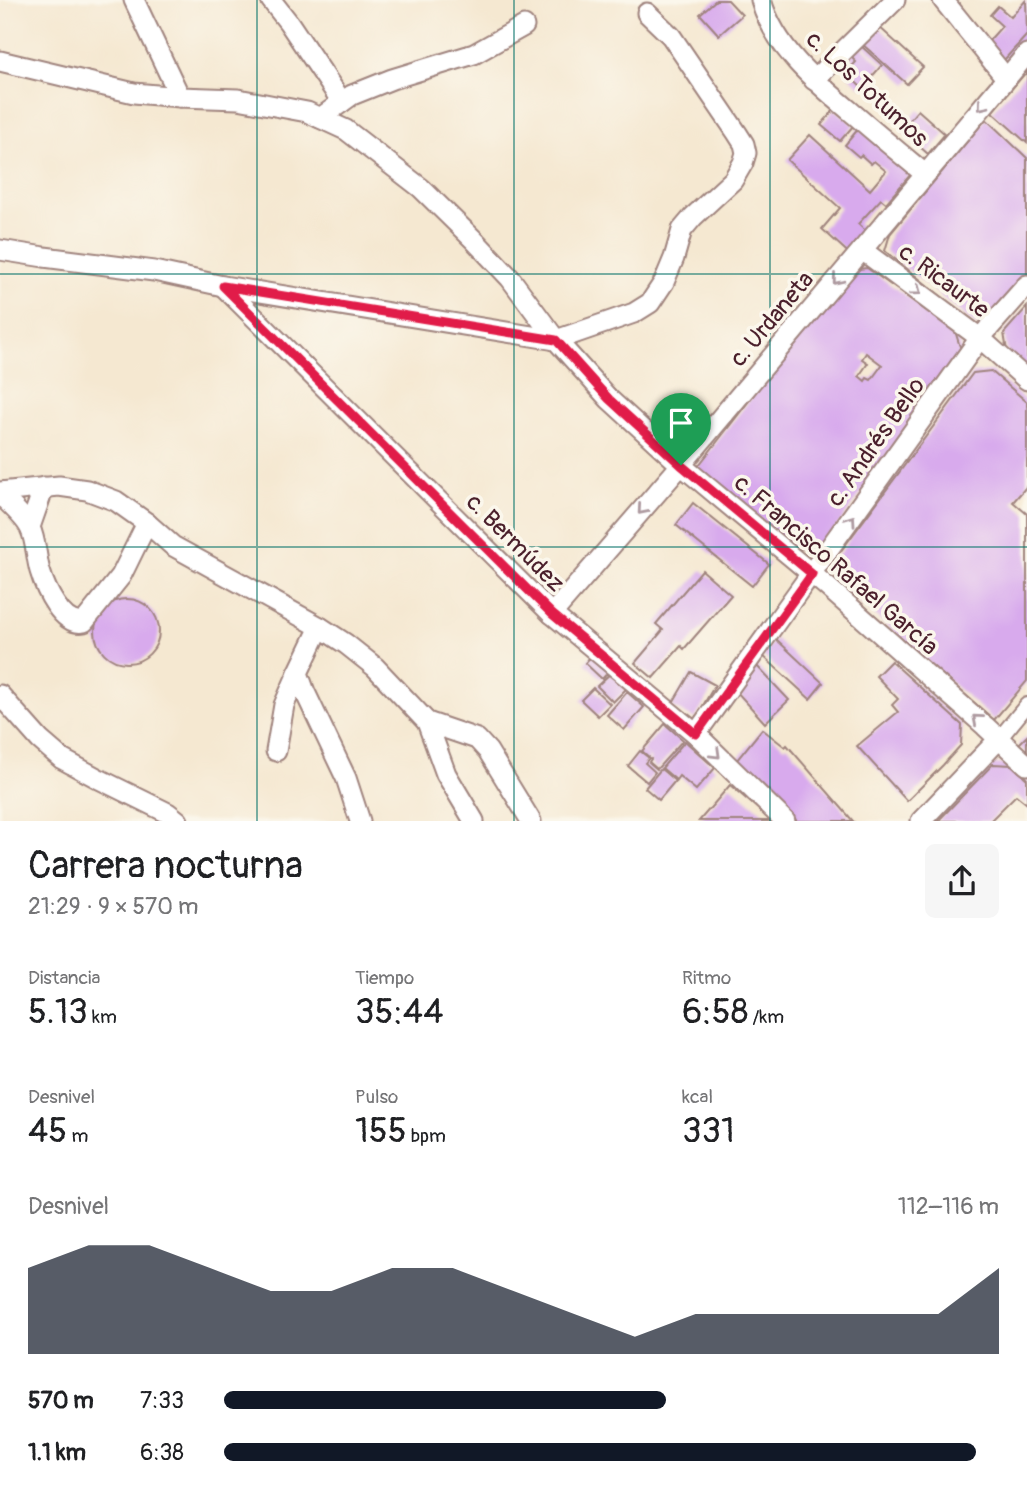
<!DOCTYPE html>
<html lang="es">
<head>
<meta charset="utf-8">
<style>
	body { margin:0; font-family:Pangolin,sans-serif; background:#f6f6f6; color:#202124; height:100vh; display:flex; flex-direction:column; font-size:26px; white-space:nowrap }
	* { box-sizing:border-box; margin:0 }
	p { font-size:23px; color:#757577 }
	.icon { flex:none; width:38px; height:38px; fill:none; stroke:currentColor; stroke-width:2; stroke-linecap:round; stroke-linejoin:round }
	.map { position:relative; height:821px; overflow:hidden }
	.details { display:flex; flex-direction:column; background:#fff; flex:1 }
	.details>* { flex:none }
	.pin { position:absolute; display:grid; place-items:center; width:60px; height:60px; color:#fff; margin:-72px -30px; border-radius:50% 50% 50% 0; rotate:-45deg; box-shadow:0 0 7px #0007 }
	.pin .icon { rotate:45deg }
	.round { display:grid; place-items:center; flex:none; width:74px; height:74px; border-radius:10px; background:#f6f6f6 }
	.head { display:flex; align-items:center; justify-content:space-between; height:119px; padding:0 28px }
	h1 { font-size:38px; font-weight:600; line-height:52px }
	.stats { display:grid; grid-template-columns:repeat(3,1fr); gap:10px; height:119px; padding:7px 28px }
	.stats div { display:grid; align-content:center }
	.stats b { font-size:35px; font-weight:600 }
	.stats small { font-size:19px; font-weight:400 }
	.stats p { font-size:19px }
	.chart { height:196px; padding:14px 28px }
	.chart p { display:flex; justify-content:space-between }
	.chart svg { width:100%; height:126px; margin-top:7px; fill:#111827; opacity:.7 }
	ul { padding:0 28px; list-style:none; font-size:23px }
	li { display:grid; grid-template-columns:112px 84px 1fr; align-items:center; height:52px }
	li i { height:18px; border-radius:9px; background:#111827 }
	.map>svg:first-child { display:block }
</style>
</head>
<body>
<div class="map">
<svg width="1027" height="821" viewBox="0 0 1027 821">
	<rect width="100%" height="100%" fill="#fbf7ec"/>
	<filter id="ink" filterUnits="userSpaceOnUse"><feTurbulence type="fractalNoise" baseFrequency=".0143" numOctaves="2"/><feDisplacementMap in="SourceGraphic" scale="14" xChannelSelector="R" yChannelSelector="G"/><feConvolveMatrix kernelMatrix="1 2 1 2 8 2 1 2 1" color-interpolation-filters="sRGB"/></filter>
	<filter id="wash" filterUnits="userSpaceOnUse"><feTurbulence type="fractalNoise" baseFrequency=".00686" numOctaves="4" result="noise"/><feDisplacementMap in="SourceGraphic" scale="28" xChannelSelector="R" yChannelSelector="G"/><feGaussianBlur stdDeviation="1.57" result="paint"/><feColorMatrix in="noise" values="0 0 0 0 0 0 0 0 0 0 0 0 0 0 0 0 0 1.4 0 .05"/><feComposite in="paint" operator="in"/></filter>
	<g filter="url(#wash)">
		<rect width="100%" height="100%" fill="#f5e8d1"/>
		<g id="blocks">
			<g fill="#d8aaed" fill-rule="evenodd">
				<polygon points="716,0 728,0 742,15 719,35 700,14"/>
				<polygon points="1026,0 1027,35 1004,60 986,44 1002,26 990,15 998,6 1011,17"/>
				<polygon points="877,25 923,67 907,84 861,43"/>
				<polygon points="860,45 882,65 862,88 846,73 856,62 850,56"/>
				<polygon points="1027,71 1027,143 992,112"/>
				<polygon points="835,109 854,125 840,141 821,125"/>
				<polygon points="918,110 945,134 928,154 901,130"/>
				<polygon points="986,119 1027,158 1027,282 992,323 975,324 885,251 890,234"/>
				<polygon points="859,128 912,173 886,203 881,199 858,224 872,237 853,257 822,229 840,208 787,160 810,135 870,190 886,171 874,161 871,164 861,155 859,157 845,145"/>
				<path d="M867 268 955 331 963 356 821 548 797 549 696 469 851 270ZM866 353 882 365 871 380 867 378 865 381 859 376 868 363 862 359Z"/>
				<polygon points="1027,307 1027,367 1007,351 1004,333"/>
				<polygon points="991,371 1027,402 1027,486 1013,502 1027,514 1027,681 994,720 837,582 835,559 973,373"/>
				<polygon points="693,503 769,564 752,586 676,525"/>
				<polygon points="702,570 731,595 684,649 681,646 653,678 635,663 663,630 656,624"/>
				<circle cx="127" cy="631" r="32"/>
				<polygon points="776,639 823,683 810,699 762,655"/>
				<polygon points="594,653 611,669 602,679 585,663"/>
				<polygon points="891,661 962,725 961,745 943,765 907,801 857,746 898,712 892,705 898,699 876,676"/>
				<polygon points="754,663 789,700 765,723 735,690"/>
				<polygon points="612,672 627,688 613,702 597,686"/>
				<polygon points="691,672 715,685 695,719 671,706"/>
				<polygon points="593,688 610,704 598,716 581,700"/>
				<polygon points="627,692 644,707 624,730 607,715"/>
				<polygon points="665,724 683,740 657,769 649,762 651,759 642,751"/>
				<polygon points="762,729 785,747 787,745 853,821 797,821 732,766"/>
				<polygon points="1027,736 1027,754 1018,745"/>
				<polygon points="685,741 715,768 696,790 679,776 676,780 662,768"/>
				<polygon points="640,751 649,758 645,763 655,772 647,782 628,766"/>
				<polygon points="993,764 1012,765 1027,779 1027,804 1016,795 990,821 938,821"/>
				<polygon points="661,769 675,781 659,800 645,788"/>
				<polygon points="730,785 772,821 699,821"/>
			</g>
		</g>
	</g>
	<g filter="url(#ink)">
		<use href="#blocks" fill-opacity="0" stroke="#a0847e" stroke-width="2"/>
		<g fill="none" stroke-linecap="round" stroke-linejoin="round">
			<g stroke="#a0847e" stroke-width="18">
				<polyline id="pedestrian" points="999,739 1027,705"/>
			</g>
			<g stroke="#a0847e" stroke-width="23">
				<g id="minor">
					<polyline points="134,0 180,97"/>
					<polyline points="271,0 289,23 342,102"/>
					<path d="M761 0C775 49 817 83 855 115 878 135 901 154 925 174"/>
					<polyline points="943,0 1006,78"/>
					<polyline points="0,61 134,93 180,97 238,99 307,112 346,130 421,188 474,240 510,278 556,340 609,399 681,465 824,584 985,726 1027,765"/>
					<polyline points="814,80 895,0"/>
					<polyline points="320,118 352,95 392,79 474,54 524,26"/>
					<polyline points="0,250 44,257 154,271 223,286 556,340 634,313 650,303 664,282 674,258 682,230 693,217 733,180 743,163 746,153 744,144 737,133 671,36 647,13"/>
					<polyline points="862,250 980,338 1027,380"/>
					<polyline points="223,286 552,614 696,734 785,821"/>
					<polyline points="0,492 59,486 87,490 116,501 147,523 173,546 320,627 346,644 375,667 427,722 446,774 474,821"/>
					<path d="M0 494C8 503 25 517 30 528 36 540 36 557 40 571 45 588 62 627 84 622L121 576 147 523"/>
					<polyline points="30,527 44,487"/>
					<polyline points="552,614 681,465 1027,54"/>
					<polyline points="320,627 298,673 305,692 346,778 360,821"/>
					<polyline points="0,695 40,740 62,759 99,779 168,813 178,821"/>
					<polyline points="427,722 477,739 488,751 531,821"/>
					<polyline points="696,734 980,338 1027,285"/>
					<polyline points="276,751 284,705 298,673"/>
					<polyline points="921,821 999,739"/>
				</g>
			</g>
			<use href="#pedestrian" stroke="#fff" stroke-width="14"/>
			<use href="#minor" stroke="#fff" stroke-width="19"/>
		</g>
		<defs><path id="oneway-chevron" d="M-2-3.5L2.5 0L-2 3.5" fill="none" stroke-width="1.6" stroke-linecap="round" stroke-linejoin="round" transform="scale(1.75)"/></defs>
		<g stroke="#ae9aa0">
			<use href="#oneway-chevron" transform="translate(982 106) rotate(130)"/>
			<use href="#oneway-chevron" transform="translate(837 280) rotate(130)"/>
			<use href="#oneway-chevron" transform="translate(917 291) rotate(37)"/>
			<use href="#oneway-chevron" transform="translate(642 510) rotate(131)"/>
			<use href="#oneway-chevron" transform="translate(851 520) rotate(-55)"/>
			<use href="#oneway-chevron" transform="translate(977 719) rotate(-139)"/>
			<use href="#oneway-chevron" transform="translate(716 754) rotate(44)"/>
		</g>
	</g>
	<g fill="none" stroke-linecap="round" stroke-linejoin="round" filter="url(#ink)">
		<g stroke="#fff" stroke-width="14">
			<polygon id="route" points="223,286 556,340 609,399 681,465 812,574 696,734 552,614"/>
		</g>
		<use href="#route" stroke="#e11d48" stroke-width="9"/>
	</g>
	<path fill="none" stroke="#0f766e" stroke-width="2" stroke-opacity="0.55" d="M257 0V821M514 0V821M770 0V821M0 274H1027M0 547H1027"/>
	<g text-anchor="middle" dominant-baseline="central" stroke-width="7" stroke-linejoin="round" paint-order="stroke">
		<g font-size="24" fill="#4a1f2b" stroke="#fbf7ec">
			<text transform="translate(867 89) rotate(43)">c. Los Totumos</text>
			<text transform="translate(944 281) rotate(37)">c. Ricaurte</text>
			<text transform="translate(772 319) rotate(-50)">c. Urdaneta</text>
			<text transform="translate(876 442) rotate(-55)">c. Andrés Bello</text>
			<text transform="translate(515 543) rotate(45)">c. Bermúdez</text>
			<text transform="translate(836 565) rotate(41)">c. Francisco Rafael García</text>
		</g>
	</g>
</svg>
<div class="pin" style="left:681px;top:465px;background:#1e9e55"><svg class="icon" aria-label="arrive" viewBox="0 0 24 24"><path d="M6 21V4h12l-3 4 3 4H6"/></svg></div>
</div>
<section class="details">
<div class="head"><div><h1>Carrera nocturna</h1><p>21:29 · 9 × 570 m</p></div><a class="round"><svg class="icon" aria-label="share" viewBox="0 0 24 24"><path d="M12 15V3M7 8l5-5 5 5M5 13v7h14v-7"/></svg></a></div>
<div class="stats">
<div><p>Distancia</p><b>5.13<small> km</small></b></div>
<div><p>Tiempo</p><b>35:44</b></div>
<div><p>Ritmo</p><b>6:58<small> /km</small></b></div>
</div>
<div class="stats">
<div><p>Desnivel</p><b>45<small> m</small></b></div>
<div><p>Pulso</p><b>155<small> bpm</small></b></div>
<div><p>kcal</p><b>331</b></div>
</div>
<div class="chart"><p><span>Desnivel</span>112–116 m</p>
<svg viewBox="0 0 160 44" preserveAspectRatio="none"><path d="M0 44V14L10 6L20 6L30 14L40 22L50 22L60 14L70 14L80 22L90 30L100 38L110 30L120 30L130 30L140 30L150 30L160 14V44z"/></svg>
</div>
<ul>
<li><b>570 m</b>7:33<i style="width:57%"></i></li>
<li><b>1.1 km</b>6:38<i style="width:97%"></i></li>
</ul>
</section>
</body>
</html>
